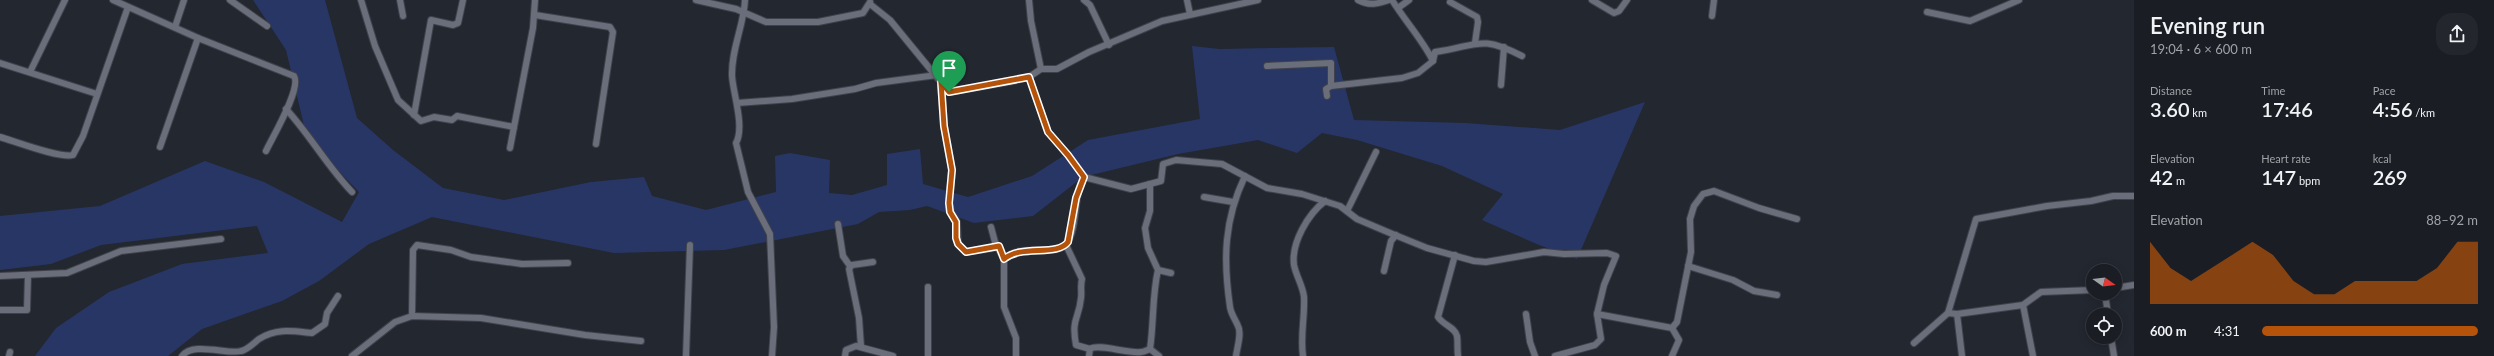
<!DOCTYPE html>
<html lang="en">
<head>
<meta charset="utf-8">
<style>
	body { margin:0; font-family:Lato,sans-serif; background:#23262c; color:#f1f3f6; height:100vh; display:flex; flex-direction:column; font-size:15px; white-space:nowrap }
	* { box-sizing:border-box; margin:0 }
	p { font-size:13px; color:#9fa2a6 }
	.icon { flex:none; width:22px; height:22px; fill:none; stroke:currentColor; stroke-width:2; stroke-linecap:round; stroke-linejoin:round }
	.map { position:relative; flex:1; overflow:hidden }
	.sheet { display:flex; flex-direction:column; background:#1a1d24; width:360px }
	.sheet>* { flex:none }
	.needle { width:26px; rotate:104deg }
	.controls { position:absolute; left:2086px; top:264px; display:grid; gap:8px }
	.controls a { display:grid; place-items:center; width:36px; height:36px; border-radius:50%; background:#1a1d24; box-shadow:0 2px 10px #0003,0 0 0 1px #383b41; font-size:20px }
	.pin { position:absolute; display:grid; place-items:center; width:34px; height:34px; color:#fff; margin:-41px -17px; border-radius:50% 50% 50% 0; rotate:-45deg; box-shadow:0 0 4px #0007 }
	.pin .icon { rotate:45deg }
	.round { display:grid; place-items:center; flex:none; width:42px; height:42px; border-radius:16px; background:#23262c }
	.head { display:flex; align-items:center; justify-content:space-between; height:68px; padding:0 16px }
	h1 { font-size:22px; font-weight:600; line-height:30px }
	.figures { display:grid; grid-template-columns:repeat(3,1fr); gap:6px; height:68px; padding:4px 16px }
	.figures div { display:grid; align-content:center }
	.figures b { font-size:20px; font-weight:600 }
	.figures small { font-size:11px; font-weight:400 }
	.figures p { font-size:11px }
	.chart { height:112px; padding:8px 16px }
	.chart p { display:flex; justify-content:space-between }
	.chart svg { width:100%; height:72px; margin-top:4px; fill:#b45309; opacity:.7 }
	ul { padding:0 16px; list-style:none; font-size:13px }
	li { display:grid; grid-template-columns:64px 48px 1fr; align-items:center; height:30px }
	li i { height:10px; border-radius:5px; background:#b45309 }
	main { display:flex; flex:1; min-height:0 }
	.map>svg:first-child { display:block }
</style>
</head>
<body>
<main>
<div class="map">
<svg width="2134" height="356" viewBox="0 0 2134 356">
	<rect width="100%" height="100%" fill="#232730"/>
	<polygon fill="#283666" points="253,0 325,0 357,118 393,150 443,188 504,200 591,182 644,177 652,196 706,210 776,192 775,156 790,153 830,160 829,193 852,195 887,185 887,154 920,149 923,184 968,197 1032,176 1088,140 1200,119 1192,46 1219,49 1334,47 1354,120 1465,123 1560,130 1645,102 1577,259 1539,245 1482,220 1503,194 1442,166 1357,140 1322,133 1297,153 1258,140 1178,154 1083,177 1033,216 974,223 927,206 910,210 879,212 858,224 724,250 614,253 432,217 369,244 319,281 282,301 202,329 168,356 35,356 56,328 109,292 182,264 268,253 257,226 101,245 51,264 0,270 0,216 100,206 205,161 264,182 342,222 359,192 307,138 286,50"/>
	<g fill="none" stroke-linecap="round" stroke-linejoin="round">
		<g stroke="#40424b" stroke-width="8">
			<g id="street">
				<path d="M113 0 198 38 294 76C302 88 272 138 266 151"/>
				<polyline points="230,0 267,26"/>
				<polyline points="361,0 375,46 398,100 421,121 434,117 452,120 457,116 514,127"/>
				<polyline points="400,0 403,16"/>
				<polyline points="696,0 736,9 766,22 818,22 863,13 870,2"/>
				<path d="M745 0C744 25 731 50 732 76 733 93 745 127 736 143L748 192 770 234 774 327 772 356"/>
				<polyline points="1029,0 1031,21 1041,69"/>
				<polyline points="1084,0 1090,5 1109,45"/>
				<polyline points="1187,0 1190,14"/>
				<path d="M1358 0C1369 6 1378 4 1389 0"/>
				<path d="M1392 0C1405 21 1422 39 1433 61L1435 52C1478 46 1479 34 1522 56"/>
				<polyline points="1592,0 1614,13 1619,11 1627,0"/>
				<polyline points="1450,2 1477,17 1478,22 1475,43"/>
				<polyline points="870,4 890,20 949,92 1013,81 1029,77 1041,69 1057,69 1089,52 1162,21 1258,0"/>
				<polyline points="1398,8 1409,0"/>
				<polyline points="1927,12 1970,21 2019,0"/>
				<polyline points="535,15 610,27 613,32 596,144"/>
				<polyline points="1712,16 1714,0"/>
				<polyline points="175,27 184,0"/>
				<polyline points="0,63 97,94"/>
				<polyline points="1267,66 1331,63 1331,86 1326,89 1327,96"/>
				<polyline points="30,72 65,0"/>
				<polyline points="1029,77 1048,132 1068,155 1084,177"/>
				<polyline points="941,83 944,126 952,170 949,203 951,212 957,222 958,244 966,252 999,247"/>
				<polyline points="1501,85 1504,47"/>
				<polyline points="1331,86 1402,78 1418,73 1433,61"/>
				<polyline points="737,103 792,99 855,89 876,83 937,75"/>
				<path d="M286 109C310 135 327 166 352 192"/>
				<polyline points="414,115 431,20 453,25 458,23 463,0"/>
				<path d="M0 137C14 141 61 159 73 155L83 136 128 7"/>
				<polyline points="160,147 198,38"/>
				<polyline points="510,148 533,28 535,0"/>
				<polyline points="1150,184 1150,211 1145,228 1148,248 1158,270 1171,273"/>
				<polyline points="1204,197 1233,202"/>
				<polyline points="1347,211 1376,152"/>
				<polyline points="838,224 843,256 850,266"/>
				<polyline points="991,227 995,242 1004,259"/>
				<path d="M1066 245 1082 279C1080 287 1082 291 1081 298 1079 319 1071 318 1076 345L1090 349"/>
				<path d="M1455 255 1438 317C1443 325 1455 327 1457 336 1458 342 1457 349 1458 356"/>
				<polyline points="1688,266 1733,280 1754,291 1777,295"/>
				<polyline points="1384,271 1391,241 1396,235"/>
				<polyline points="0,276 67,273 121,251 221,239"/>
				<polyline points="2115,288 2134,285"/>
				<polyline points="2105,293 2108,315"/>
				<polyline points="2023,305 2033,356"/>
				<polyline points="0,310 27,310 28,275"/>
				<polyline points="1948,313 1976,219 2047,206 2091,201 2113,196 2134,196"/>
				<polyline points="1526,314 1530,342 1535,356"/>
				<polyline points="1597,314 1672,328 1679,340 1672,356"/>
				<polyline points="1957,314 1962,356"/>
				<polyline points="412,316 413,250 417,245 451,250 471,257 522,264 568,263"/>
				<polyline points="1672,328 1677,322 1691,252 1690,219 1694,206 1703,194 1714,191 1759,208 1797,219"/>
				<polyline points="2111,337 2114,356"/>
				<polyline points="1914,343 1948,313 1957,314 2023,305 2041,292 2093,290"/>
				<polyline points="861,347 859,318 849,269 852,265 873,262"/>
				<polyline points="1150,349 1159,356"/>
				<polyline points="9,356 10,352"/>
				<path d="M182 356C193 341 228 355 241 351 247 350 254 343 259 339 277 328 292 331 312 333L325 324 327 313 338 296"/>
				<polyline points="352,356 395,322 412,316 481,318 585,335 641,341"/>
				<polyline points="686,356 690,245"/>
				<polyline points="845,356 846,350 856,346 893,356"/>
				<polyline points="928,356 928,287"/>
				<path d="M1016 356V338L1004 307V259C1022 243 1049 257 1066 245 1079 226 1072 197 1084 177L1131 189 1161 181 1163 164 1176 160 1222 164 1267 188 1302 194 1340 206 1357 219 1390 233 1427 248 1474 261 1486 262 1544 252 1564 254 1607 253 1616 256 1604 285 1597 314 1601 339 1595 345 1555 356"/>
				<path d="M1089 356 1090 349C1098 343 1128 354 1141 352 1144 352 1147 350 1150 349 1154 321 1152 296 1158 270"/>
				<path d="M1236 356C1237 348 1242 333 1238 326 1235 319 1231 314 1230 307 1223 259 1224 220 1245 176"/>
				<path d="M1303 356C1300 336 1305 317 1304 297 1303 286 1296 276 1294 265 1291 243 1308 214 1325 201"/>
			</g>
		</g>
		<use href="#street" stroke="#6a6e7a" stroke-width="6"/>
	</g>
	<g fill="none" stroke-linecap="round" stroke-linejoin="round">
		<g stroke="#fff" stroke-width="8">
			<path id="route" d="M1029 77 1048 132 1068 155 1084 177 1076 198 1068 242C1057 257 1022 244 1004 259L999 246 966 252 958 244 956 238V222L950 212 949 203 952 170 944 126 941 82 949 92Z"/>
		</g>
		<use href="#route" stroke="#b45309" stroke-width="5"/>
	</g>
</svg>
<div class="controls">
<a><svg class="needle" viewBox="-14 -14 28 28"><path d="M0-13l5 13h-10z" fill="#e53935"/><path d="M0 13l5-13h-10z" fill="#9fa2a6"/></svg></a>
<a><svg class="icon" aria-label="locate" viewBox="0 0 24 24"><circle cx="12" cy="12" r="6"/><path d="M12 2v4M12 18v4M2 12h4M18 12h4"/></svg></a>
</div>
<div class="pin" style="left:949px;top:92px;background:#1e9e55"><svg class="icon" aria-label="arrive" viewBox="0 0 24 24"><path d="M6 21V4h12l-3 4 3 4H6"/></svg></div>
</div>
<section class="sheet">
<div class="head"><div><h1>Evening run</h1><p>19:04 · 6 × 600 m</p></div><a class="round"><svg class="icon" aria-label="share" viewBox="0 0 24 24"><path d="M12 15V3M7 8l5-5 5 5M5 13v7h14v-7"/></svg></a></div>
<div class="figures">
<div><p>Distance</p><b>3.60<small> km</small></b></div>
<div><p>Time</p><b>17:46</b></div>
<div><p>Pace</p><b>4:56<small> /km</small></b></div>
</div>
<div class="figures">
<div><p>Elevation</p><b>42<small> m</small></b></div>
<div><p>Heart rate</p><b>147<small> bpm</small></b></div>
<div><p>kcal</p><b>269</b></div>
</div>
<div class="chart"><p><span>Elevation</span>88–92 m</p>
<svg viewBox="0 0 160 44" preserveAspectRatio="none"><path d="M0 44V6L10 22L20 30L30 22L40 14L50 6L60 14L70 30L80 38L90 38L100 30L110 30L120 30L130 30L140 22L150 6L160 6V44z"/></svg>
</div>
<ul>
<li><b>600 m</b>4:31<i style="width:100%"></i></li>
</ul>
</section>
</main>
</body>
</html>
